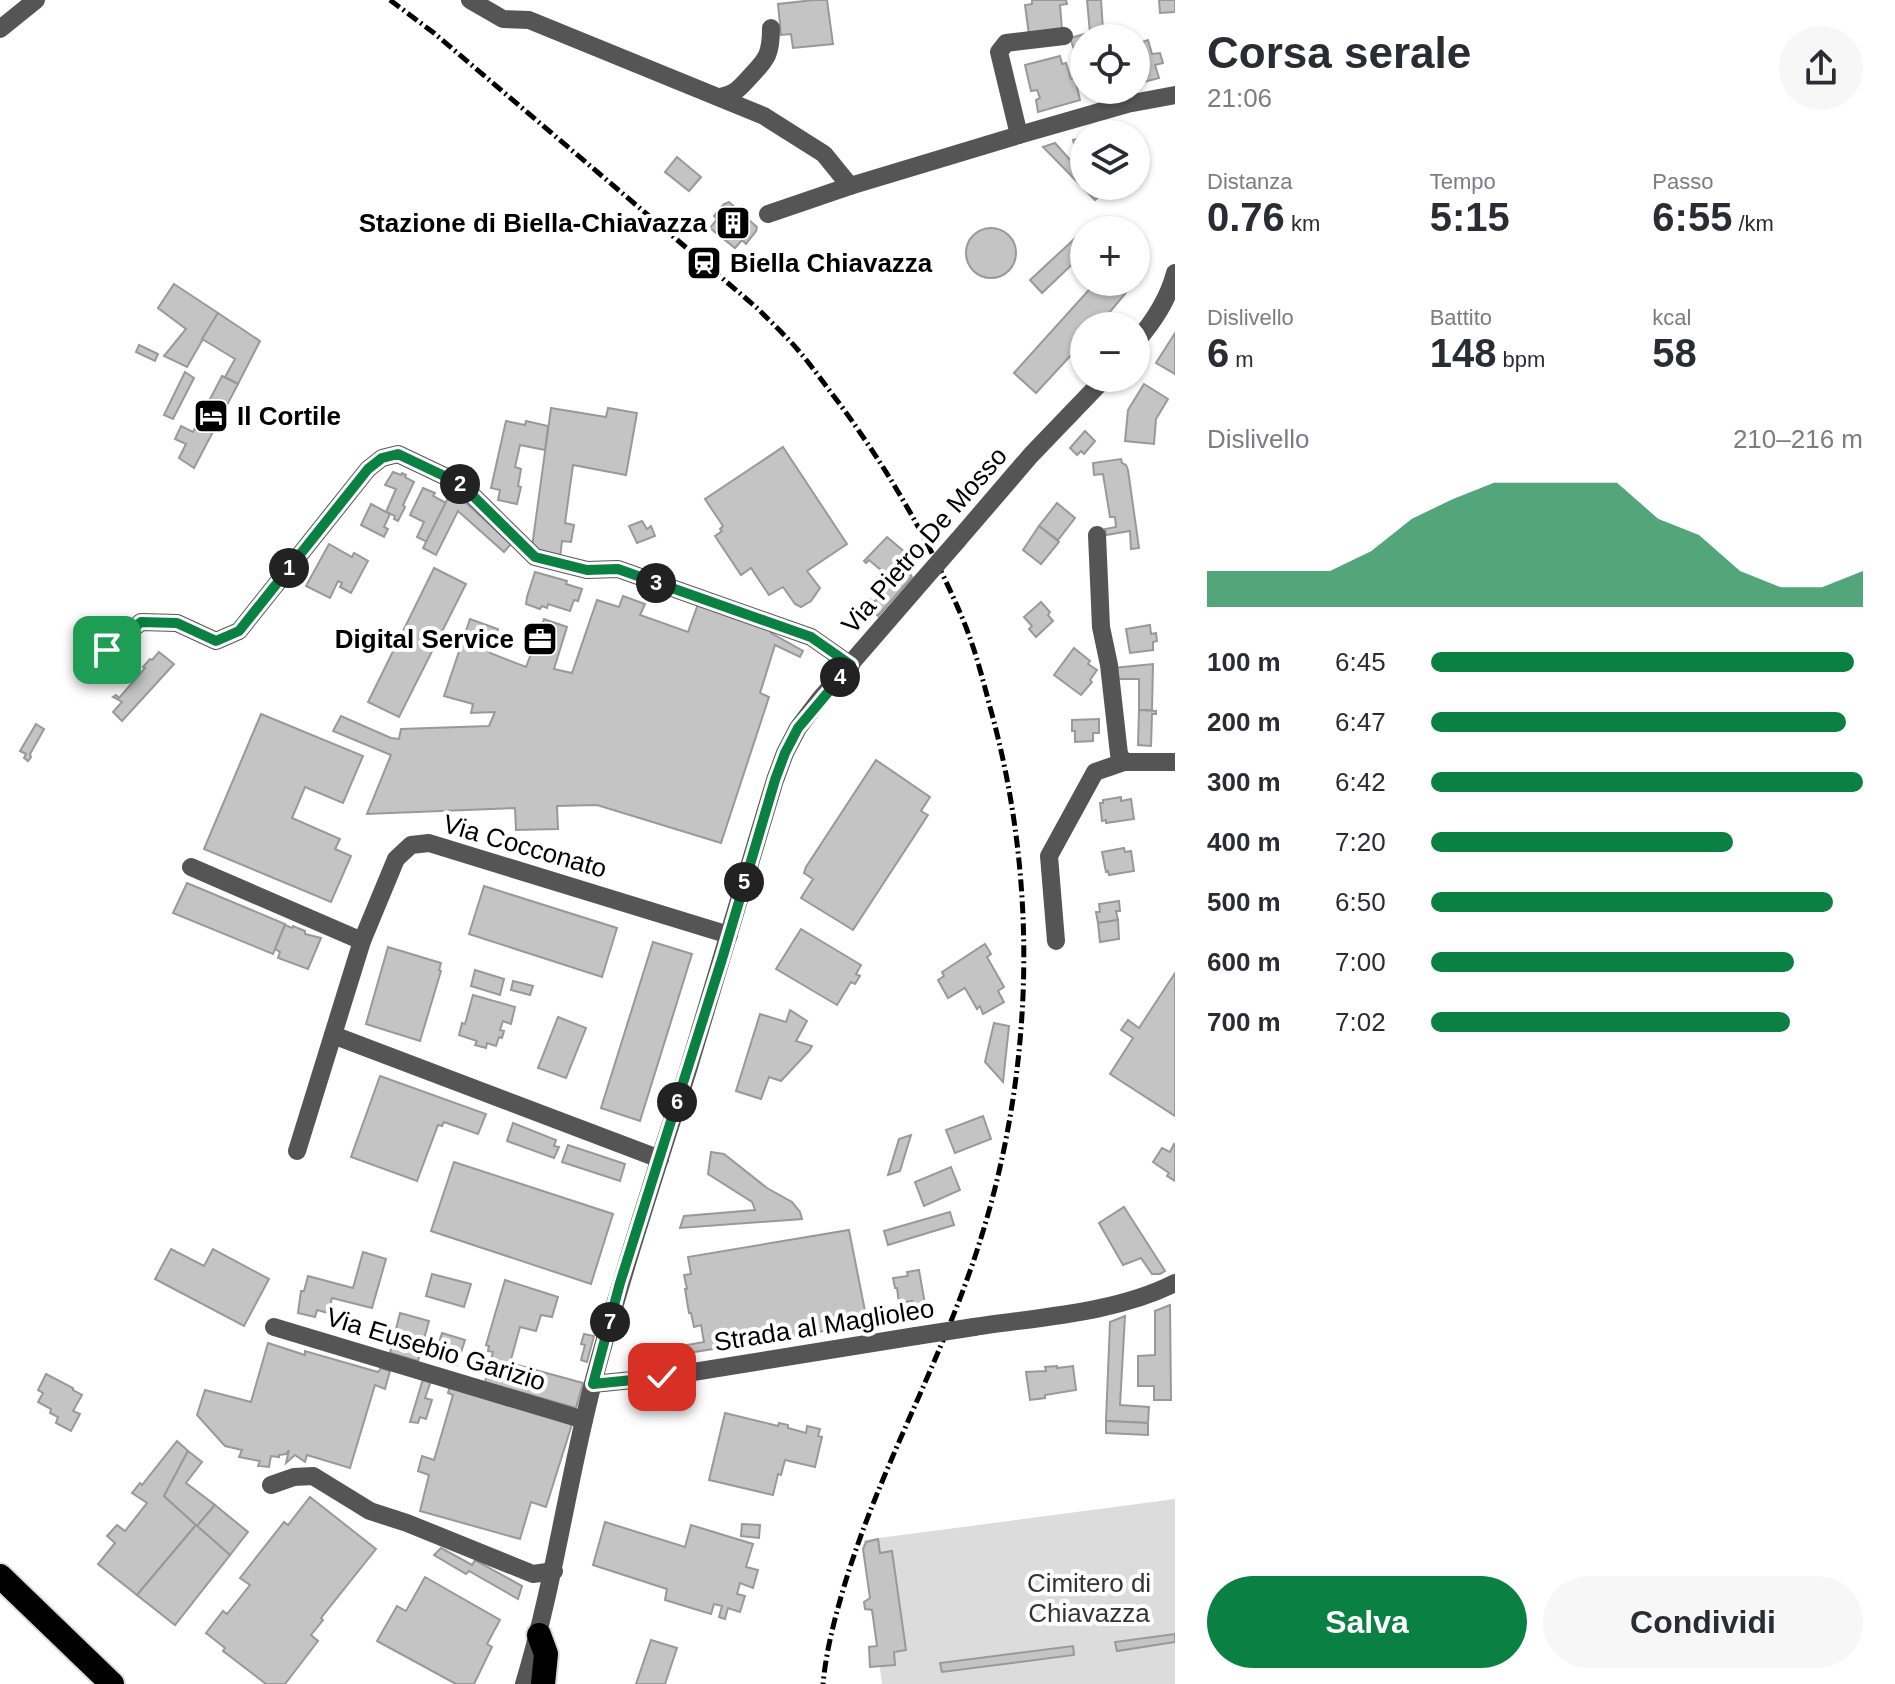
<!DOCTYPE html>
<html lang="it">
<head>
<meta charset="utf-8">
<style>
	body { margin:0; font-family:Arial,sans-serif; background:#f7f7f7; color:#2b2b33; height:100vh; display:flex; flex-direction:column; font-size:30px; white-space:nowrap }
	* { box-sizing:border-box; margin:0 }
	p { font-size:26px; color:#7c7c81 }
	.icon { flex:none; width:44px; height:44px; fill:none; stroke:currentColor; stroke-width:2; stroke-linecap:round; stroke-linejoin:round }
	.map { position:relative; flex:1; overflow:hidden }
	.sheet { display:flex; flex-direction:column; background:#fff; width:720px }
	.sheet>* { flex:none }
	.fabs { position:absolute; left:1070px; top:24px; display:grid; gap:16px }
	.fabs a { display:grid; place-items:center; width:80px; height:80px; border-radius:50%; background:#fff; box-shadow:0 2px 6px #0004; font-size:40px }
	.pin { position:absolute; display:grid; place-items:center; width:68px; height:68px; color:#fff; margin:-34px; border-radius:16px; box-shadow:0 4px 12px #0006 }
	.km { position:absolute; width:40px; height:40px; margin:-20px; border-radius:50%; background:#222; color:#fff; font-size:22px; line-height:40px; text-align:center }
	.round { display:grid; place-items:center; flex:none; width:84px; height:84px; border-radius:42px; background:#f7f7f7 }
	.head { display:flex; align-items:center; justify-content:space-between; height:136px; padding:0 32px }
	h1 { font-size:44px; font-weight:600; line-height:60px }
	.metrics { display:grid; grid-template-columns:repeat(3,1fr); gap:12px; height:136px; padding:8px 32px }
	.metrics div { display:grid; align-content:center }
	.metrics b { font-size:40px; font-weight:600 }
	.metrics small { font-size:22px; font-weight:400 }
	.metrics p { font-size:22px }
	.chart { height:224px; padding:16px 32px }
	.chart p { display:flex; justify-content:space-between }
	.chart svg { width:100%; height:144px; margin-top:8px; fill:#0b8043; opacity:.7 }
	.action { display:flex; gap:16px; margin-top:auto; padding:16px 32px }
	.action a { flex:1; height:92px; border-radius:48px; background:#0b8043; color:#fff; font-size:32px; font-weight:600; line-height:92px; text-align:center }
	.action a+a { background:#f7f7f7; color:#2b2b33 }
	ul { padding:0 32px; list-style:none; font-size:26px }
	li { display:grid; grid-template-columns:128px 96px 1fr; align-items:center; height:60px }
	li i { height:20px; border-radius:10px; background:#0b8043 }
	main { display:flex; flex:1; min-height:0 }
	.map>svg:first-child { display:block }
</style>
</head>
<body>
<main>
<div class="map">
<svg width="1175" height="1684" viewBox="0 0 1175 1684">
	<rect width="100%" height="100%" fill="#fff"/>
	<polygon fill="#dcdcdc" points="1175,1499 1175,1684 882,1684 864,1540"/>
	<g fill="#c4c4c4" stroke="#999" stroke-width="2">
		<polygon points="814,0 827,0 833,44 793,48 791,34 781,35 778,4"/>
		<polygon points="1032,0 1066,0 1067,4 1060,5 1062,30 1029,35 1025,5 1032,4"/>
		<polygon points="1087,0 1101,0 1103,30 1090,33"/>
		<polygon points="1159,0 1175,0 1175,12 1160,13"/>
		<polygon points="1111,27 1114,38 1084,38 1084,50 1075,52 1070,38"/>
		<polygon points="1148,40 1152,54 1160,53 1163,63 1155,65 1159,78 1136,84 1136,44"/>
		<polygon points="1060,56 1062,64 1066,63 1071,79 1075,78 1080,100 1038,112 1036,100 1040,98 1037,90 1031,91 1025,65"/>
		<polygon points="1084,137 1084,164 1078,158 1073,140"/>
		<polygon points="1055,143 1080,171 1081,169 1084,172 1084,186 1110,186 1095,200 1043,147"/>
		<polygon points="677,157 701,177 689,191 665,172"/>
		<polygon points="729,202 757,227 756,231 746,244 742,240 735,248 710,228 717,219 714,216 724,204"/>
		<circle cx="991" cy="253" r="25"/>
		<polygon points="1084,230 1084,253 1042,293 1030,280"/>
		<polygon points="1136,247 1149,255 1136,276"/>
		<polygon points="1096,282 1132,282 1125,294 1098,326 1084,326 1084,341 1036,393 1014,373"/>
		<polygon points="174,284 218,313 187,367 164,356 186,329 158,308"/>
		<polygon points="218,313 260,341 238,384 225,377 235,359 202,339"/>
		<polygon points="1175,333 1175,374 1156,363"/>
		<polygon points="139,345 158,354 155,361 136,352"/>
		<polygon points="185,372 194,378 173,419 164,415"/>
		<polygon points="222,376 238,384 194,468 179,458 186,444 175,439 181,426 193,432"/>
		<polygon points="1144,384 1168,399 1156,419 1154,444 1125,441 1128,410"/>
		<polygon points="551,408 606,417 608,408 637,413 626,475 573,465 565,523 574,525 571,542 562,541 560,558 532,547"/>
		<polygon points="506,421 525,425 526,421 548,426 545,450 520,445 515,467 521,469 518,486 521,487 517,504 498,500 500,490 491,488"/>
		<polygon points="1085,431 1095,441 1084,454 1081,451 1077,455 1070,448"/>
		<polygon points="783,447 847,544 807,571 820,588 811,601 801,607 795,604 783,587 769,595 751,568 741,575 715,536 722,531 720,529 723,526 705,499"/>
		<polygon points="1121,459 1122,463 1126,465 1128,470 1139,548 1131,549 1130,531 1106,535 1105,529 1116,527 1115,517 1110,517 1103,474 1094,475 1093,463"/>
		<polygon points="393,472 401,475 402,473 406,475 405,477 414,482 403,505 405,507 398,521 394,519 395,516 386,512 396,489 385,485"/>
		<polygon points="423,488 435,493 433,496 446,503 427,542 417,537 424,522 410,515"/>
		<polygon points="452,490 511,544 504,552 458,511 436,555 423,548"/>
		<polygon points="1057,503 1075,518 1058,540 1039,526"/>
		<polygon points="371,504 390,514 384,527 388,529 384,537 361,525"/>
		<polygon points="642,521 647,529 651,526 655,536 637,543 629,526"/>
		<polygon points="1039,526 1059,542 1041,564 1023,550"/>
		<polygon points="887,537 913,559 907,567 912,577 878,616 865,606 870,599 874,602 880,596 869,588 882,571 869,560 866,563 864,561"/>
		<polygon points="329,544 352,557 354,553 368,561 351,593 340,587 342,583 338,581 330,598 306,586"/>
		<polygon points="434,568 466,584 399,717 368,702"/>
		<polygon points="535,572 567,581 566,584 582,589 578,601 574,600 570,611 548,604 547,608 542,606 540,609 526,604 527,597"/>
		<polygon points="623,596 645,604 640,615 688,632 698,604 772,630 771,633 803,651 800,657 775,645 760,693 769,697 721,843 597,805 557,806 558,829 516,830 515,808 367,814 391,755 333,731 341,716 391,738 399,739 401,729 489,726 495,712 471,713 473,704 444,696 470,619 498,629 490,653 526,667 544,619 567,627 554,669 572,673 597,600 619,607"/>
		<polygon points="1041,602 1050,612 1048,615 1053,621 1036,637 1029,629 1032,626 1024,617"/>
		<polygon points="1150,625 1151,634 1156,633 1157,641 1153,642 1153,650 1130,653 1126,629"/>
		<polygon points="1074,648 1090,661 1088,664 1097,670 1090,680 1092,682 1081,695 1054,675"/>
		<polygon points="159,652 174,664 122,721 113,712 122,702 113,697 116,695 119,698 145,668 143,667 150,659 152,660"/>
		<polygon points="1153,664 1152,710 1139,710 1139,679 1115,679 1113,668"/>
		<polygon points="1139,710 1156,711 1156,714 1152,714 1151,746 1138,745"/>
		<polygon points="261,714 363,756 343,803 305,787 292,818 340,839 335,849 351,856 331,902 204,849"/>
		<polygon points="1099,719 1099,733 1093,733 1093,741 1075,742 1075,731 1072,731 1072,720"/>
		<polygon points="36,724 44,729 30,754 31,757 28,761 24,758 26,754 20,751"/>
		<polygon points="876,760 930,797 921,811 928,815 853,930 801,898 813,879 804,873 806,867"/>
		<polygon points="1121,797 1121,801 1131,799 1134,819 1106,823 1106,820 1102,821 1100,803 1103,803 1103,800"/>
		<polygon points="1124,848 1125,852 1131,851 1134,871 1109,875 1108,871 1106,872 1102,852"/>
		<polygon points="187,883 285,924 273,954 173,913"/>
		<polygon points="484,886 617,928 602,977 469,934"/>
		<polygon points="1119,901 1120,911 1116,911 1118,920 1098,923 1096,912 1100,912 1099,904"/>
		<polygon points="1118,920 1119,939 1100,942 1098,923"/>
		<polygon points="285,925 292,928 293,926 305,931 305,934 321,938 308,969 278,958 280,952 275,949"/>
		<polygon points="801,929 861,965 856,974 860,976 855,984 851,982 837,1005 776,969"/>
		<polygon points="653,942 692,954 640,1121 601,1108"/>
		<polygon points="985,944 991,954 987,957 1004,987 998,991 1004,1002 983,1014 980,1006 977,1009 965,988 948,998 938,980 944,976 942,972"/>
		<polygon points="388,947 441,963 439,970 441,971 420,1041 366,1024"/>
		<polygon points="475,970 504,979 500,995 471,986"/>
		<polygon points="1175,973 1175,1116 1110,1074 1133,1038 1121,1030 1128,1020 1139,1028"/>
		<polygon points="513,981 533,986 530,995 511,990"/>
		<polygon points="473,995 515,1007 511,1024 503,1021 500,1030 504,1031 502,1038 499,1037 496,1046 487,1043 486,1048 475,1045 477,1041 459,1035 462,1023 465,1024"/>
		<polygon points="790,1010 807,1021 796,1041 812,1046 810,1050 781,1081 769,1077 761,1099 736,1091 760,1014 786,1022"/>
		<polygon points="558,1017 586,1028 566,1078 538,1068"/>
		<polygon points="994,1023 1009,1026 1003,1082 985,1062"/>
		<polygon points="380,1076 486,1114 478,1134 444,1122 442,1126 438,1125 417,1181 351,1157"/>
		<polygon points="983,1116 991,1139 955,1153 946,1130"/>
		<polygon points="513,1123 556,1140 554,1146 559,1147 554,1158 507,1141"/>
		<polygon points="911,1135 900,1171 888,1175 899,1139"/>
		<polygon points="1174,1144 1175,1145 1175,1181 1167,1176 1169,1173 1153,1162 1162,1148 1170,1152"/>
		<polygon points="568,1145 625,1164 620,1181 562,1162"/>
		<polygon points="711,1152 724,1154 767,1188 792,1202 800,1212 802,1219 680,1228 684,1216 755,1210 752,1202 708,1174"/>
		<polygon points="454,1162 613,1214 591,1284 431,1231"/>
		<polygon points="951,1167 960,1190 924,1206 915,1182"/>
		<polygon points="1124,1207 1165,1271 1160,1274 1152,1274 1141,1258 1123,1265 1099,1223"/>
		<polygon points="950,1212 954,1225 888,1245 884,1231"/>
		<polygon points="849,1230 866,1316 877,1311 883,1317 867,1324 688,1353 687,1345 704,1342 701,1325 694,1327 691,1313 689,1313 685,1289 687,1289 684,1275 691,1274 688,1257"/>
		<polygon points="171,1249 204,1266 213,1249 269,1279 244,1326 155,1279"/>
		<polygon points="363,1252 386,1259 372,1308 332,1298 328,1313 317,1310 315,1317 298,1313 301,1291 304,1291 308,1276 353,1288"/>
		<polygon points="919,1270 925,1304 912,1307 912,1301 899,1303 897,1288 895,1288 893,1278 908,1276 907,1272"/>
		<polygon points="432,1274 471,1284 464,1307 426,1296"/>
		<polygon points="505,1280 558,1297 552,1317 541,1315 536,1331 520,1327 510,1363 583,1383 576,1408 485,1382 493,1352 488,1351 489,1346 486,1345"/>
		<polygon points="1170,1305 1171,1400 1154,1400 1154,1386 1138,1386 1138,1356 1155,1355 1155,1311"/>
		<polygon points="400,1313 429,1321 418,1361 390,1353"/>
		<polygon points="1125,1316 1120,1405 1149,1407 1148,1423 1106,1421 1110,1322"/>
		<polygon points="442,1333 465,1340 457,1365 434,1358"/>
		<polygon points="584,1334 594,1336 587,1362 581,1360 585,1345 581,1344"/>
		<polygon points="268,1343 305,1355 305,1351 378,1372 381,1368 390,1371 385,1389 375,1385 350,1468 307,1455 305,1462 295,1455 286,1463 289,1450 286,1454 279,1455 279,1457 271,1456 269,1467 258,1466 260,1461 239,1457 242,1450 225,1446 197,1415 205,1390 251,1402"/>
		<polygon points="1057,1366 1057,1368 1073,1366 1076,1390 1045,1395 1045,1398 1030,1400 1026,1372 1046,1371 1045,1367"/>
		<polygon points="46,1374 73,1388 73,1390 82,1395 73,1411 80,1414 71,1431 56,1423 58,1417 50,1413 51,1409 38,1402 43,1393 38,1390"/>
		<polygon points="423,1379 431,1381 425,1398 432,1400 426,1419 420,1417 418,1423 410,1422"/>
		<polygon points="450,1386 573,1421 546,1507 531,1502 520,1539 420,1511 429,1475 418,1471 422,1456 434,1460 453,1395 448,1393"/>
		<polygon points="725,1413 778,1426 779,1423 788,1425 788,1428 806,1433 807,1426 820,1429 818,1436 822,1437 815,1467 785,1460 781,1475 778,1474 773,1495 709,1480"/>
		<polygon points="1106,1421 1148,1423 1148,1435 1106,1433"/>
		<polygon points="177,1441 188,1451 164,1496 196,1525 137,1595 98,1564 115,1543 107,1536 117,1525 125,1531 147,1503 132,1493 140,1483 142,1485"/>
		<polygon points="188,1451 202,1462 186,1483 215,1505 197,1526 164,1496"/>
		<polygon points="310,1497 376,1549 321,1618 323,1620 311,1635 318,1641 285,1684 266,1684 223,1651 225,1648 206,1633 223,1611 227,1614 250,1585 240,1578 284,1522 288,1525"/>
		<polygon points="215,1505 248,1532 230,1555 197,1526"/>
		<polygon points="605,1522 685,1547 691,1525 753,1544 746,1567 758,1570 753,1588 740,1583 737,1594 745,1596 740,1612 728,1608 725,1619 719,1617 722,1606 714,1604 711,1614 665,1600 667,1589 593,1565"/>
		<polygon points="742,1524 760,1525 759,1538 741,1536"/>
		<polygon points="196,1525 230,1555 175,1625 137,1595"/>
		<polygon points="878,1539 880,1553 892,1551 906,1650 894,1652 895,1665 870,1667 869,1647 877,1646 872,1610 865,1609 864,1602 870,1598 863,1549 866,1542"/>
		<polygon points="441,1548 472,1565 475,1560 522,1586 518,1599 469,1571 466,1574 434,1555"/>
		<polygon points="425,1577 500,1620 487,1644 492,1647 474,1684 456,1684 377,1641 397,1606 406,1611"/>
		<polygon points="1175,1634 1175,1642 1117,1651 1115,1642"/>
		<polygon points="651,1640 677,1648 665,1684 636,1684"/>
		<polygon points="1073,1646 1074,1655 942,1672 940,1663"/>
	</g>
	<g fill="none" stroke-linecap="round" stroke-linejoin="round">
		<g stroke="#dbdbdb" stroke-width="28">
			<g id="highway">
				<polyline points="0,1576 112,1684"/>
				<polyline points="539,1635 546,1654 543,1684"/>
			</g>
		</g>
		<g stroke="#555" stroke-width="18">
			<polyline points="470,0 503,19 529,20 764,116 824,154 850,186"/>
			<polyline points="0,29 36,0"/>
			<path d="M720 97C734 94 738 90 747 80 765 60 771 58 771 28"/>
			<polyline points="1019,135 999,52 1006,43 1064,36"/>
			<polyline points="768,214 850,186 1019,135 1127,104 1175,95"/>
			<path d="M1136 342C1154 321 1168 300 1175 273"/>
			<polyline points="1097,535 1101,627 1109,665 1119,754 1124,762 1175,762"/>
			<polyline points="958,540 1031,455 1105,378"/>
			<polyline points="107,650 141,622 177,623 216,641 239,631 368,469 382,458 398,454 461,484 535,557 587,570 618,569 811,637 851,665"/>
			<polyline points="191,867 362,941"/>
			<polyline points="1056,941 1049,856 1095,772 1124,762"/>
			<polyline points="333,1035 660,1159"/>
			<polyline points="297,1151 362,941 396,859 411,845 429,843 729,935"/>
			<polyline points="274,1327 584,1420"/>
			<path d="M974 1327C1039 1317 1116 1313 1175 1283"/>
			<polyline points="593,1384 662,1377 916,1336"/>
			<polyline points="271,1485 294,1477 313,1476 370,1511 407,1523 533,1574 554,1571"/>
			<path d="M524 1684C554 1585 567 1483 593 1383 621 1277 655 1174 688 1070 718 973 746 876 775 780L785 753 798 728 820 699 923 580"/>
		</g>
		<use href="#highway" stroke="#000" stroke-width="24"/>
		<path stroke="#000" stroke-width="5" stroke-dasharray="12 4 2 4" stroke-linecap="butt" d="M390 0 434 33 756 307C770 321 785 335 798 350 812 366 825 385 839 403 887 468 929 540 961 615 974 645 982 676 990 707 1043 897 1033 1101 965 1285 927 1388 874 1484 843 1590 834 1621 826 1652 823 1684"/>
		<g stroke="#555" stroke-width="18">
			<polyline points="923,580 958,540"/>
			<polyline points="916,1336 974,1327"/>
		</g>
	</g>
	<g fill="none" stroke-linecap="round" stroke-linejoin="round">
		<g stroke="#fff" stroke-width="16">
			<polyline id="route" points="107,650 141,622 177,623 216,641 239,631 368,469 382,458 398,454 461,484 535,557 587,570 618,569 811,637 851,665 798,728 785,753 775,780 722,959 620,1283 593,1384 662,1377"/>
		</g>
		<use href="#route" stroke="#0b8043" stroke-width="10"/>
	</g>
	<defs>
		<g id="building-square" transform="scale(1.8)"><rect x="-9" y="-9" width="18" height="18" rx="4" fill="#000" stroke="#fff"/><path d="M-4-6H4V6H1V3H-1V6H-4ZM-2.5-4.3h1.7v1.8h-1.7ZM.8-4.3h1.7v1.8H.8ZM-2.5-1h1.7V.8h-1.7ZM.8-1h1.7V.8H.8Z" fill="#fff"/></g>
		<g id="station-square" transform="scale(1.8)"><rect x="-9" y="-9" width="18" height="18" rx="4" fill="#000" stroke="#fff"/><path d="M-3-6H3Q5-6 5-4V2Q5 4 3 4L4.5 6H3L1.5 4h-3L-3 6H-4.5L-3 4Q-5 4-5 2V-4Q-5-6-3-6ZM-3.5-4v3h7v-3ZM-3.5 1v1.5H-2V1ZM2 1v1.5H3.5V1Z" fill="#fff"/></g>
		<g id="hotel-square" transform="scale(1.8)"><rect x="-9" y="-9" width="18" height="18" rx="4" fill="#000" stroke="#fff"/><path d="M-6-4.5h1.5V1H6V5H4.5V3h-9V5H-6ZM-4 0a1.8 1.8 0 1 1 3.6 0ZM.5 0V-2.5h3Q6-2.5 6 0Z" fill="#fff"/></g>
		<g id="office-square" transform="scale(1.8)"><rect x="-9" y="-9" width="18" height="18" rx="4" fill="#000" stroke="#fff"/><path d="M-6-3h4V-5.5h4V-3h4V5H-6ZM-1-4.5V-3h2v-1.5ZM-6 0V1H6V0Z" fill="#fff"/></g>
	</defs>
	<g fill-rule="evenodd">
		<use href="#building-square" x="733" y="223"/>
		<use href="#station-square" x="704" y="263"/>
		<use href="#hotel-square" x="211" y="416"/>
		<use href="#office-square" x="540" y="639"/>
	</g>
	<g text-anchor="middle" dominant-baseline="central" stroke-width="8" stroke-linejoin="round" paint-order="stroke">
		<g font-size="26" font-weight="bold" fill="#000" stroke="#fff" text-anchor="end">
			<text x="707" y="223">Stazione di Biella-Chiavazza</text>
			<text x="730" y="263" text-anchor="start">Biella Chiavazza</text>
			<text x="237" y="416" text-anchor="start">Il Cortile</text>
			<text x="514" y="639">Digital Service</text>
		</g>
		<g font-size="26" fill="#000" stroke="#fff">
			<text transform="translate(924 540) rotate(-49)">Via Pietro De Mosso</text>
			<text transform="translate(525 846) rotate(16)">Via Cocconato</text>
			<text transform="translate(824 1325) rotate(-9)">Strada al Maglioleo</text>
			<text transform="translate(436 1349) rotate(17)">Via Eusebio Garizio</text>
		</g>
		<g font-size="26" fill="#333" stroke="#fff">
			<text x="1089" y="1583">Cimitero di<tspan x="1089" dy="30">Chiavazza</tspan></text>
		</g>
	</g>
</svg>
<div class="fabs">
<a><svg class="icon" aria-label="locate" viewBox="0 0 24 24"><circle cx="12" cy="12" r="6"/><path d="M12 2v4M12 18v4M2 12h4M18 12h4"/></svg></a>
<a><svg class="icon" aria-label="layers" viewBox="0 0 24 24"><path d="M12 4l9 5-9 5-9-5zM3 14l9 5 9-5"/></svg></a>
<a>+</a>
<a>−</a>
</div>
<div class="pin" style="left:107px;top:650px;background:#1e9e55"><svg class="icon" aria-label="arrive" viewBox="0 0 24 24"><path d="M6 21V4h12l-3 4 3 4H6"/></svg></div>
<div class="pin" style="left:662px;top:1377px;background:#d93025"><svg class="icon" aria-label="check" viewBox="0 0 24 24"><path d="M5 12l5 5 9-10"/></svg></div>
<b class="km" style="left:289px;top:568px">1</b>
<b class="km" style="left:460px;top:484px">2</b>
<b class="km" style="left:656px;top:583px">3</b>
<b class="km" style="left:840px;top:677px">4</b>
<b class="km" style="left:744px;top:882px">5</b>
<b class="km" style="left:677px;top:1102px">6</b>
<b class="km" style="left:610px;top:1322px">7</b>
</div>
<section class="sheet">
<div class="head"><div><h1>Corsa serale</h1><p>21:06</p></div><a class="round"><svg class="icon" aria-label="share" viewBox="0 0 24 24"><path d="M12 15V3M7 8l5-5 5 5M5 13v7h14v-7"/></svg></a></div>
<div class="metrics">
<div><p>Distanza</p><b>0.76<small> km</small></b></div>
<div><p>Tempo</p><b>5:15</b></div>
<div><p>Passo</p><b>6:55<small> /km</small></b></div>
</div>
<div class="metrics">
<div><p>Dislivello</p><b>6<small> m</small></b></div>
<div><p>Battito</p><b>148<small> bpm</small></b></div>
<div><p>kcal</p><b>58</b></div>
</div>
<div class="chart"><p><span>Dislivello</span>210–216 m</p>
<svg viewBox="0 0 160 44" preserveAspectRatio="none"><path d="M0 44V33L10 33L20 33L30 33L40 27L50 17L60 11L70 6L80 6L90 6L100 6L110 17L120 22L130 33L140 38L150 38L160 33V44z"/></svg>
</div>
<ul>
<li><b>100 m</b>6:45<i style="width:98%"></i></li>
<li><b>200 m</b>6:47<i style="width:96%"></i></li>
<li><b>300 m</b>6:42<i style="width:100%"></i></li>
<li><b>400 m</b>7:20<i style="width:70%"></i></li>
<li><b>500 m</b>6:50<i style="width:93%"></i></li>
<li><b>600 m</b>7:00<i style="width:84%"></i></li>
<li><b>700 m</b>7:02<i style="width:83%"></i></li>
</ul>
<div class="action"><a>Salva</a><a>Condividi</a></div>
</section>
</main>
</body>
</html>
